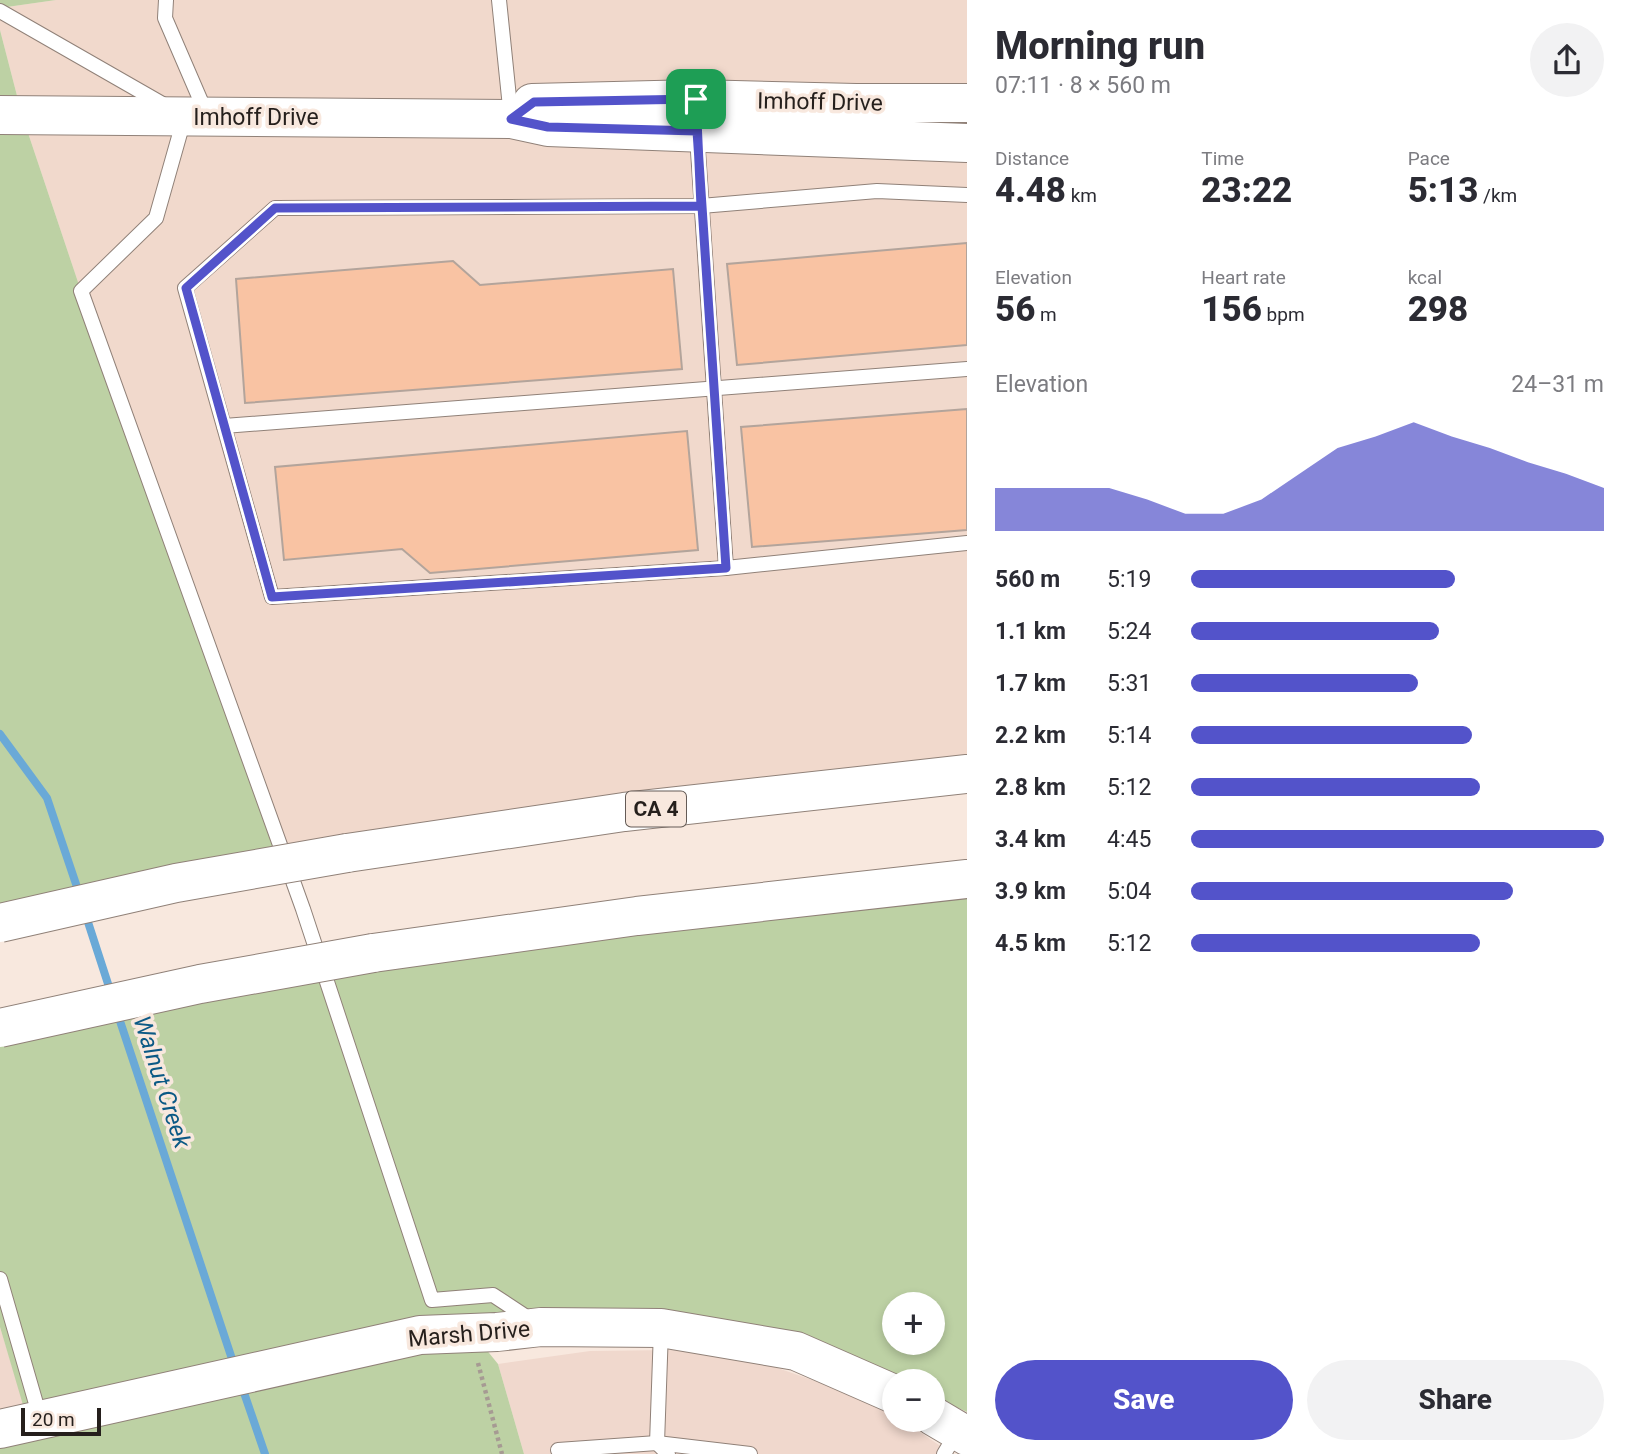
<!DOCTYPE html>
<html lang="en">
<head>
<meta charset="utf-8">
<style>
	body { margin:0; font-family:Roboto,sans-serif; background:#f2f2f3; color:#2b2b33; height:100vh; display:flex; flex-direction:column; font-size:26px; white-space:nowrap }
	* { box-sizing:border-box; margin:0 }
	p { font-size:23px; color:#7c7c81 }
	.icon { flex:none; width:38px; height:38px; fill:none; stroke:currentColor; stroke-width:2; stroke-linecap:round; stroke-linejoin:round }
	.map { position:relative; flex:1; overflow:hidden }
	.sheet { display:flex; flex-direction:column; background:#fff; width:665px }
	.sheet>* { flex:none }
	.tools { position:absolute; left:882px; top:1292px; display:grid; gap:14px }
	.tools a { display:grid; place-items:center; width:63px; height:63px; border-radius:50%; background:#fff; box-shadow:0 4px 10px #0003; font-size:35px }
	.scale { position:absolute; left:21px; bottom:18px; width:80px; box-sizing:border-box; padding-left:7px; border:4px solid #251f1c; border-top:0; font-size:19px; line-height:24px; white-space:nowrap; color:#251f1c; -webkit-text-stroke:5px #f8e8de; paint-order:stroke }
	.pin { position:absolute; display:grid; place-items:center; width:60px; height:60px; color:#fff; margin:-30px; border-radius:14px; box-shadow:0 4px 10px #0006 }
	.round { display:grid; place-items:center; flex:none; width:74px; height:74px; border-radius:37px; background:#f2f2f3 }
	.head { display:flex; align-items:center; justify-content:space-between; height:119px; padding:0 28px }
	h1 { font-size:38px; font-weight:800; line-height:52px }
	.metrics { display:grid; grid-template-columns:repeat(3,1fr); gap:10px; height:119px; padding:7px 28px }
	.metrics div { display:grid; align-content:center }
	.metrics b { font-size:35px; font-weight:800 }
	.metrics small { font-size:19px; font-weight:400 }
	.metrics p { font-size:19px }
	.chart { height:196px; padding:14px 28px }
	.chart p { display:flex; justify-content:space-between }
	.chart svg { width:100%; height:126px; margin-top:7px; fill:#5353ca; opacity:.7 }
	.action { display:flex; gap:14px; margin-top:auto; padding:14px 28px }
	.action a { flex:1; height:80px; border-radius:42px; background:#5353ca; color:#fff; font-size:28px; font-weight:800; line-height:80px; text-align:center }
	.action a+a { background:#f2f2f3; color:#2b2b33 }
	ul { padding:0 28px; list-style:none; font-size:23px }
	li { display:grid; grid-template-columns:112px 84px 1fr; align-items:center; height:52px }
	li i { height:18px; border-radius:9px; background:#5353ca }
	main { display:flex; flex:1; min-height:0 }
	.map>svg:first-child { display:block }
</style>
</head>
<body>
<main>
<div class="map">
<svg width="967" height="1454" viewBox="0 0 967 1454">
	<rect width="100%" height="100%" fill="#f8e8de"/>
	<g fill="#f0d8cd">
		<polygon points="0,1327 29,1422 0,1429"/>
		<polygon points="672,1350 769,1365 876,1402 894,1415 894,1419 901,1419 952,1454 524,1454 498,1364 590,1351"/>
	</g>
	<polygon fill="#f1d9cc" points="56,0 967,0 967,103 856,103 967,143 967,774 286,863 81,291 22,115 0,30 0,8"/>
	<g fill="#bdd1a4" fill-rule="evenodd">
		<polygon points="0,0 56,0 0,8"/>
		<polygon points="0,30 22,115 81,291 286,863 0,923"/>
		<path d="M967 879V1412L933 1396V1381H897L796 1351 472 1332 498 1364 524 1454H0V1429L28 1422 0 1327V1028ZM894 1304H933V1342H894Z"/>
	</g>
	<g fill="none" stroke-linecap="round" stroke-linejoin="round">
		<g stroke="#6aa9d7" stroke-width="8">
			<polyline points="0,734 47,798 79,893"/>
			<polyline points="86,916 111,993"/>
			<polyline points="117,1012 234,1365"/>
			<polyline points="241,1384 265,1454"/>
		</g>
	</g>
	<g fill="#f9c3a3" stroke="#b3a49b" stroke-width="2">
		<polygon points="967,243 967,345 737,365 727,264"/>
		<polygon points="453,261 480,285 673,269 682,369 245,403 236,279"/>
		<polygon points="967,409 967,530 752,547 741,427"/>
		<polygon points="687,431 698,550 430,573 402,549 284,560 275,467"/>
	</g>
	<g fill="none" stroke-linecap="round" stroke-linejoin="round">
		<g stroke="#908178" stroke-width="16">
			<g id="lane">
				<polyline points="166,0 165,18 206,113"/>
				<polyline points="499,0 511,117"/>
				<polyline points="0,11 166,106"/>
				<polyline points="184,119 156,218 81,291 303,909 432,1300 493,1295 531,1320"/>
				<polyline points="697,136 726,568 967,543"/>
				<polyline points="224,426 967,369"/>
				<polyline points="726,568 272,597 185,288 275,208 701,206 877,191 967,195"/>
				<polyline points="0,1279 37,1407"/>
				<polyline points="661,1330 657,1443 668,1454"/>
				<polyline points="558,1450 657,1443 750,1454"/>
				<polyline points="944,1454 957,1432"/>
			</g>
		</g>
		<g stroke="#908178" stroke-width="40">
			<g id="secondary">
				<polyline points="532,103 696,99 856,103 967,103"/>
				<polyline points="0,115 511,119 548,127 967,143"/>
				<polyline points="933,1416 967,1436"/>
				<polyline points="0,1429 420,1335 497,1332 541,1327 661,1328 796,1351 894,1394"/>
			</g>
		</g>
		<g stroke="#908178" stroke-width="40">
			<g id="highway">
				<polyline points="347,853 624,812 967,774"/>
				<polyline points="373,953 637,916 967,879"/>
			</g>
		</g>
		<polyline stroke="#a69a93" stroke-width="4.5" stroke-dasharray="3.5 3.5" stroke-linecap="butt" points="478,1363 502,1454"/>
		<use href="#lane" stroke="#fff" stroke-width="14"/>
		<use href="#secondary" stroke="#fff" stroke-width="38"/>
		<use href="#highway" stroke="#fff" stroke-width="38"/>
		<g stroke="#908178" stroke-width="40" stroke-linecap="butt">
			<g id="highway-bridge">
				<polyline points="0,923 176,883 347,853"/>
				<polyline points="0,1028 200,984 373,953"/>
			</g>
		</g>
		<use href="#highway-bridge" stroke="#fff" stroke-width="38"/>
	</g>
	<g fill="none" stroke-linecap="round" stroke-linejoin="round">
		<g stroke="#fff" stroke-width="14">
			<polyline id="route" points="696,99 534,102 511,119 548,127 697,131 726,568 272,597 186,288 275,208 701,206 696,99"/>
		</g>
		<use href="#route" stroke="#5353ca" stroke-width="9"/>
	</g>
	<g text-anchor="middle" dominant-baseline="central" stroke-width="7" stroke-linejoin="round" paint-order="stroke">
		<rect fill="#f8e8de" stroke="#645b56" stroke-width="2" x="626" y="791.5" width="60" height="35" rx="5"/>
		<g font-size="21" font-weight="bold" fill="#251f1c">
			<text x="656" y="809">CA 4</text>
		</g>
		<g font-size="23" fill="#251f1c" stroke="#f8e8de">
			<text transform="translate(820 102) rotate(1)">Imhoff Drive</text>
			<text x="256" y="117">Imhoff Drive</text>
			<text transform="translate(469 1334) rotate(-5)">Marsh Drive</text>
		</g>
		<g font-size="24" font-style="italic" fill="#0b5985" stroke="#f8e8de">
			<text transform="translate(162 1082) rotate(72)">Walnut Creek</text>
		</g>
	</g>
</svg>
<div class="tools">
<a>+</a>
<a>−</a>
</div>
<div class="scale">20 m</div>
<div class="pin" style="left:696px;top:99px;background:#1e9e55"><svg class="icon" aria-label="arrive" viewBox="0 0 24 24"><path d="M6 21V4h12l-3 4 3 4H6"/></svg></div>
</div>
<section class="sheet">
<div class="head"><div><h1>Morning run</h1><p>07:11 · 8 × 560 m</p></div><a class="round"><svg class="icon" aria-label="share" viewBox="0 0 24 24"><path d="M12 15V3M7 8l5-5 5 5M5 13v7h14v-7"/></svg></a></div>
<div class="metrics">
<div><p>Distance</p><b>4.48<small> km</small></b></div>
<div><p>Time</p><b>23:22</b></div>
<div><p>Pace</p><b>5:13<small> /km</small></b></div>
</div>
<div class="metrics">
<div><p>Elevation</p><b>56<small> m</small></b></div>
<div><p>Heart rate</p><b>156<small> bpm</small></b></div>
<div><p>kcal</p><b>298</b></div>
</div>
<div class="chart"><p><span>Elevation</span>24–31 m</p>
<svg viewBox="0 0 160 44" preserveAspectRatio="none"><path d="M0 44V29L10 29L20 29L30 29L40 33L50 38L60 38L70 33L80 24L90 15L100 11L110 6L120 11L130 15L140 20L150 24L160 29V44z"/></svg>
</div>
<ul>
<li><b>560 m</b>5:19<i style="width:64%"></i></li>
<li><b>1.1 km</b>5:24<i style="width:60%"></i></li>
<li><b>1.7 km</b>5:31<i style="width:55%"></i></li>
<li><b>2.2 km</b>5:14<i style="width:68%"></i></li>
<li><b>2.8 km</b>5:12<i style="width:70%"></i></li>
<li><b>3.4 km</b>4:45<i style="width:100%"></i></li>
<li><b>3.9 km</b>5:04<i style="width:78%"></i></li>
<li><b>4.5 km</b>5:12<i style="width:70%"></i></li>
</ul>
<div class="action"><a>Save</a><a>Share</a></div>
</section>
</main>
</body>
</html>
